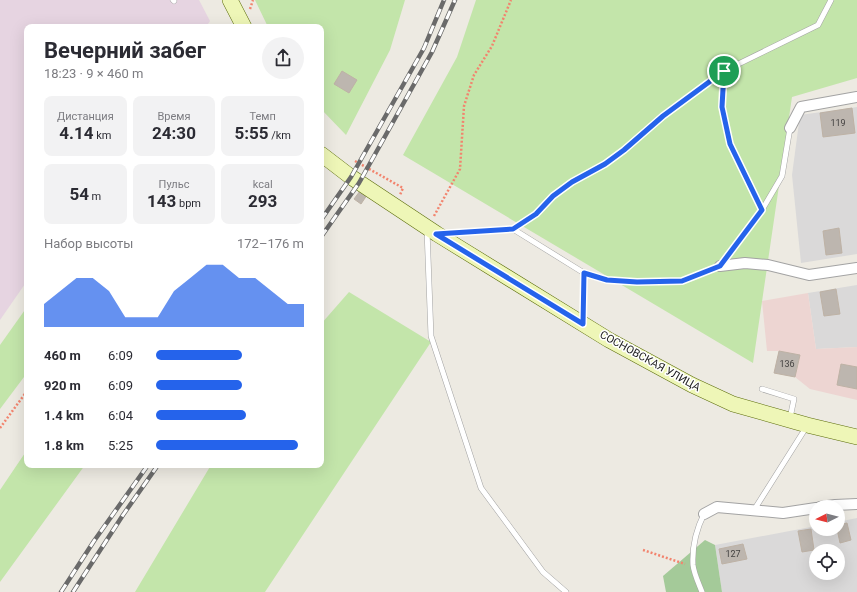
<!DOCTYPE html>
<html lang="ru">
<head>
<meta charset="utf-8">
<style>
	body { margin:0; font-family:Roboto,sans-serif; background:#f2f2f3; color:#2b2b33; height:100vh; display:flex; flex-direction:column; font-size:15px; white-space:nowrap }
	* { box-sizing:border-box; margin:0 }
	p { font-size:13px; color:#7c7c81 }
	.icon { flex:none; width:22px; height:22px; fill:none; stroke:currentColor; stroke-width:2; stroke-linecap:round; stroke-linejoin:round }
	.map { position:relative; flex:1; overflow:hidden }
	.side { position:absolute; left:24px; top:24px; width:300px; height:444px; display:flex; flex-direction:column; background:#fff; border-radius:8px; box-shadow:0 4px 16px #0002 }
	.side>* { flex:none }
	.needle { width:26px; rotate:264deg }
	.fabs { position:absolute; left:809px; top:500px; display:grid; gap:8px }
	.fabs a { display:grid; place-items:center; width:36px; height:36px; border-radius:50%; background:#fff; box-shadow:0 4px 16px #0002; font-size:20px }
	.pin { position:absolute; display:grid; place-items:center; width:34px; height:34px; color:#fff; margin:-17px; border:2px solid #fff; border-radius:50%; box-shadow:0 1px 4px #0007 }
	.round { display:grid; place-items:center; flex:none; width:42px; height:42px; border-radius:21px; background:#f2f2f3 }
	.overview { display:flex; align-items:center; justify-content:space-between; height:68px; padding:0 20px }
	h1 { font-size:22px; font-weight:700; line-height:30px }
	.figures { display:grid; grid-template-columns:repeat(3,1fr); gap:6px; height:68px; padding:4px 20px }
	.figures div { display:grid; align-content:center; border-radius:8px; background:#f2f2f3; text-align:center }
	.figures b { font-size:17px; font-weight:700 }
	.figures small { font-size:11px; font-weight:400 }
	.figures p { font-size:11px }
	.chart { height:112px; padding:8px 20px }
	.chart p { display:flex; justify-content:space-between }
	.chart svg { width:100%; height:72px; margin-top:4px; fill:#2563eb; opacity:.7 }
	ul { padding:0 20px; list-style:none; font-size:13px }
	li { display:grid; grid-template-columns:64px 48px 1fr; align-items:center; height:30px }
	li i { height:10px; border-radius:5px; background:#2563eb }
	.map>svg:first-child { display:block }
</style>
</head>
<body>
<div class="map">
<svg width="857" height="592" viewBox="0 0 857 592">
	<rect width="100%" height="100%" fill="#edeae2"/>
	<g fill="#dad9d9" fill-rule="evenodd">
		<polygon points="857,107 857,254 801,263 792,175 800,115"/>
		<polygon points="857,285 857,347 816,349 808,293"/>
		<path d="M857 518V592H722L715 545 816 526V529H838V522ZM816 551H838V573H816Z"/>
	</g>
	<polygon fill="#edd5d2" points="808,293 816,349 857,347 857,400 810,389 795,377 774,373 779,351 767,351 762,301"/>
	<polygon fill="#e6d4e1" points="0,0 199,0 210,21 206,27 27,27 27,281 0,320"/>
	<g fill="#c3e5aa">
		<polygon points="255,0 405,0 390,50 346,135 321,109 321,27 268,27"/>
		<polygon points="476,0 857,0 857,78 792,97 753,363 403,155 457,57"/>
		<polygon points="349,292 431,342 265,592 135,592 211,465 321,465 321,324"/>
		<polygon points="27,307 27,373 0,409 0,345"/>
		<polygon points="27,450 27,465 85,465 0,582 0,490"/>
	</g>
	<polygon fill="#a4ca99" points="705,540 715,545 722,592 666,592 663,576"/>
	<g fill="#bdb6af" stroke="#beb2a5">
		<polygon points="342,71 357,80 349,93 334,84"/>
		<polygon points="852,108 855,133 823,137 820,113"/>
		<polygon points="360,191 367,195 361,204 354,199"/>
		<polygon points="839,228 842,253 826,255 823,231"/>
		<polygon points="836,289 840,314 824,316 820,292"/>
		<polygon points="779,351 800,355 795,377 774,373"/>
		<polygon points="841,364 857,367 857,389 837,385"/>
		<polygon points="847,523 851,540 840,543 837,529 838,525"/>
		<polygon points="811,529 814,550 802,552 798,531"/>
		<polygon points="743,544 747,559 722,564 719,549"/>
	</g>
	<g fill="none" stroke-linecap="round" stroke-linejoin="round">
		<g stroke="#a3a3a3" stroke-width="6">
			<g id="lane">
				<polyline points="173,0 174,1"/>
				<polyline points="724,71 722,107 730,144 762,210"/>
				<polyline points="513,229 535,214 553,196 572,182 605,164 624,150 663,115 724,71 818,25 831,0"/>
				<polyline points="427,230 431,336 481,488 543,572 566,592"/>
				<polyline points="444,234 513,229 584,273 583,321"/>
				<polyline points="584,273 607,280 637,282 681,281 720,266 762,210 782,176 790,128"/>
				<polyline points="762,389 794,399 790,418"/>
				<polyline points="754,510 807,426"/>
				<path d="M702 592C699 584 694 574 693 565 692 547 696 530 704 514"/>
			</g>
		</g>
		<g stroke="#a3a3a3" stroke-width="12">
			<g id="street">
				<polyline points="790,128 801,107 857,97"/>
				<polyline points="720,266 745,263 768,265 809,275 857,268"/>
				<polyline points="820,507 835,505 857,504"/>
				<polyline points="704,514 717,507 783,513 816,508"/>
			</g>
		</g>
		<g stroke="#5b6c0a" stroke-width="16">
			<g id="secondary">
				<polyline points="230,0 244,27"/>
				<polyline points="321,154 351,177 437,234 609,340 692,385 733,404 807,425 857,437"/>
			</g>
		</g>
		<g stroke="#f2846e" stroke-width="2.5" stroke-dasharray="2 2" stroke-linecap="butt">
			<polyline points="250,9 253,0"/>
			<polyline points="355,161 403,188 400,195"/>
			<polyline points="434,216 460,169 464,106 474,75 492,46 511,0"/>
			<polyline points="0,428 27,391"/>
			<polyline points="643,550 685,564"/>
		</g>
		<use href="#lane" stroke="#fff" stroke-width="5"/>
		<use href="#street" stroke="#fff" stroke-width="10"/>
		<use href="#secondary" stroke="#eef6b7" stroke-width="15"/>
		<g stroke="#6a6a6a" stroke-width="4.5">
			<g id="rail">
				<polyline points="321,220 351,177 424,48 444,0"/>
				<polyline points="321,237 359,183 432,52 455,0"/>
				<polyline points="61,592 94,541 148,465"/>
				<polyline points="73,592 123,515 158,465"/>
			</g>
		</g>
		<use href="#rail" stroke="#fff" stroke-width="3" stroke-dasharray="9" stroke-linecap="butt"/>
	</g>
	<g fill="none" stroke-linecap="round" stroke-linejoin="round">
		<g stroke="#fff" stroke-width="8">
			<polygon id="route" points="724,71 722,107 730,144 762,210 720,266 682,281 637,282 607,280 584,273 583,324 436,234 513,229 536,214 553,196 572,182 605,164 624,150 663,116"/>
		</g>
		<use href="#route" stroke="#2563eb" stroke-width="5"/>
	</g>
	<g text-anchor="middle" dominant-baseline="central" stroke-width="3" stroke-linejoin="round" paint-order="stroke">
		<g font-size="9" fill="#444241">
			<text x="838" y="123">119</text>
			<text x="787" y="364">136</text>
			<text x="733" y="554">127</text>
		</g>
		<g font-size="11" fill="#1c1c1c" stroke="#fff">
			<text transform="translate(650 361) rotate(29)">СОСНОВСКАЯ УЛИЦА</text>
		</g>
	</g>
</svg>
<div class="fabs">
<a><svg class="needle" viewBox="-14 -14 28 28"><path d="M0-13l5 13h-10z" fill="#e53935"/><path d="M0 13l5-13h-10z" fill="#7c7c81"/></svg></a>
<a><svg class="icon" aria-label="locate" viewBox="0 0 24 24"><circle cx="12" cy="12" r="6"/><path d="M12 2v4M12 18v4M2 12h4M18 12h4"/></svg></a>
</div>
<div class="pin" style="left:724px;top:71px;background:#1e9e55"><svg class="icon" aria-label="arrive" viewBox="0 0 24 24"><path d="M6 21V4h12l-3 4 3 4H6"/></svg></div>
<section class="side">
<div class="overview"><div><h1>Вечерний забег</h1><p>18:23 · 9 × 460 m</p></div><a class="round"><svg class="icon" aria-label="share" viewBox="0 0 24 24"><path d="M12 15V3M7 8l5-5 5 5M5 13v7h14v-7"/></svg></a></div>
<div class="figures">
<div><p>Дистанция</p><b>4.14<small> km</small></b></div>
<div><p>Время</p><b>24:30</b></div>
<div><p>Темп</p><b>5:55<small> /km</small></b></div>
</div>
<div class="figures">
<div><b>54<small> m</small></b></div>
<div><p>Пульс</p><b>143<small> bpm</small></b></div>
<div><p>kcal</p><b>293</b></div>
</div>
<div class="chart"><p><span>Набор высоты</span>172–176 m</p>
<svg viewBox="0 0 160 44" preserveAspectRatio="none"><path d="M0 44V30L10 22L20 14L30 14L40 22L50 38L60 38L70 38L80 22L90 14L100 6L110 6L120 14L130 14L140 22L150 30L160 30V44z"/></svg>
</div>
<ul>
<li><b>460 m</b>6:09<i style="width:58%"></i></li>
<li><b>920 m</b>6:09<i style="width:58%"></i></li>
<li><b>1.4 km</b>6:04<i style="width:61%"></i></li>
<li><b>1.8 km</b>5:25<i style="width:96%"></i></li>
</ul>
</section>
</div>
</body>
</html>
